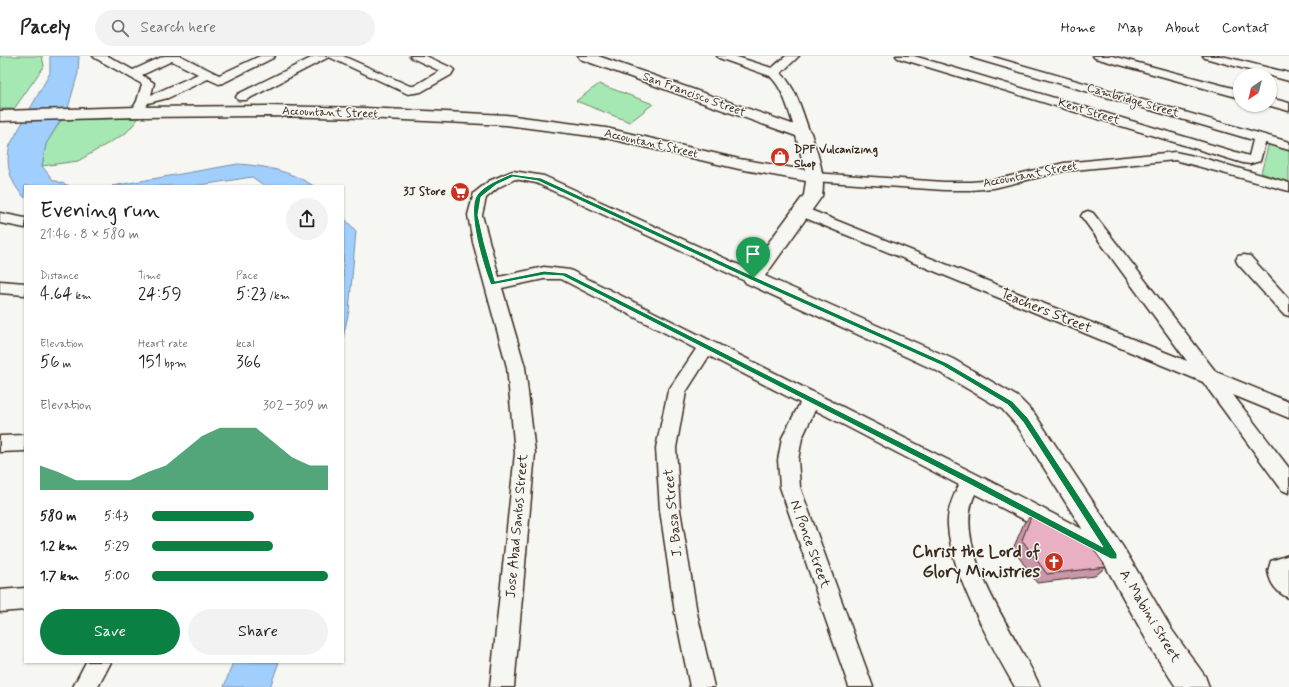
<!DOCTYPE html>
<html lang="en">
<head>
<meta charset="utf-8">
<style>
	body { margin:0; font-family:Mynerve,sans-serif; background:#f2f2f2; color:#202124; height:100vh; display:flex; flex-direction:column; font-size:15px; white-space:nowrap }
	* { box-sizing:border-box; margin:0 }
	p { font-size:13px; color:#757577 }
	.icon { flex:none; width:22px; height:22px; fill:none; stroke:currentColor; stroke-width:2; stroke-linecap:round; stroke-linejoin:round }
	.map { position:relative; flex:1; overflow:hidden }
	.sheet { position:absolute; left:24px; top:129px; width:320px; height:478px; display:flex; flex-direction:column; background:#fff; border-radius:0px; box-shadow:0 1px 3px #0004 }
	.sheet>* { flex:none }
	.needle { width:26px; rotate:215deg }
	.controls { position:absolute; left:1233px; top:12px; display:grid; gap:8px }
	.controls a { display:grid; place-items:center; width:44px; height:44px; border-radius:50%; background:#fff; box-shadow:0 1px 3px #0004; font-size:20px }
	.pin { position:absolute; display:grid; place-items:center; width:34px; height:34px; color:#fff; margin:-41px -17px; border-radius:50% 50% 50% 0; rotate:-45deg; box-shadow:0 0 4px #0007 }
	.pin .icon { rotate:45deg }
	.round { display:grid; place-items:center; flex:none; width:42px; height:42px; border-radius:21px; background:#f2f2f2 }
	.head { display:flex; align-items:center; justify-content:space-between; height:68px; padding:0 16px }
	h1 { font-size:22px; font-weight:600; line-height:30px }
	.figures { display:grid; grid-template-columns:repeat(3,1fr); gap:6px; height:68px; padding:4px 16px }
	.figures div { display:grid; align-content:center }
	.figures b { font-size:17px; font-weight:600 }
	.figures small { font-size:11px; font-weight:400 }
	.figures p { font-size:11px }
	.chart { height:112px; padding:8px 16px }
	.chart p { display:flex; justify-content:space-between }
	.chart svg { width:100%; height:72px; margin-top:4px; fill:#0b8043; opacity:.7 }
	.cta { display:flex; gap:8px; margin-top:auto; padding:8px 16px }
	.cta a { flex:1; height:46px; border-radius:24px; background:#0b8043; color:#fff; font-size:16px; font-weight:600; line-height:46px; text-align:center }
	.cta a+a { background:#f2f2f2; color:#202124 }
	ul { padding:0 16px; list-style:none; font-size:13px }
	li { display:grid; grid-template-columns:64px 48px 1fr; align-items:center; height:30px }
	li i { height:10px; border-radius:5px; background:#0b8043 }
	header { display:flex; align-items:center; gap:24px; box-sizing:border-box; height:56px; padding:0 20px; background:#fff; border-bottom:1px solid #e0e0e0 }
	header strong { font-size:19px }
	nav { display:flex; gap:22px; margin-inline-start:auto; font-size:14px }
	.search { width:280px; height:36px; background:#f2f2f2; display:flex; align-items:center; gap:10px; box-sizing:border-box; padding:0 14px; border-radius:22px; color:#757577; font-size:15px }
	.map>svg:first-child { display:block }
</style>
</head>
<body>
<header>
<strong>Pacely</strong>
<div class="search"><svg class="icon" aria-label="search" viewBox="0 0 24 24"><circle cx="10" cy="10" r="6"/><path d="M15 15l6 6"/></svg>Search here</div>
<nav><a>Home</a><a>Map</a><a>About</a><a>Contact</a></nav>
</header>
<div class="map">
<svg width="1289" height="631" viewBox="0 0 1289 631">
	<rect width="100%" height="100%" fill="#f6f6f2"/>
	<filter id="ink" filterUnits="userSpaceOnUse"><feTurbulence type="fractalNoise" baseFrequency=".025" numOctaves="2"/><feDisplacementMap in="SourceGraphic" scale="8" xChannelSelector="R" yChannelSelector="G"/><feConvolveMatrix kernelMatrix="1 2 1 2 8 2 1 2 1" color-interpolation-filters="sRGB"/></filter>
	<g filter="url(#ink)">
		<g fill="#a5e8b3" stroke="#708968">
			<polygon points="0,0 42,0 44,10 14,53 0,53"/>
			<polygon points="599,28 653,48 630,66 576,45"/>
			<polygon points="139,62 126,77 78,105 42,110 46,88 61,64"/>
			<polygon points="1269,87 1289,93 1289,126 1261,117"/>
		</g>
		<g fill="#a1cffd" stroke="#788da4">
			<path d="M50 0H79L78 17 68 52 46 88 42 110 53 124 70 130H25V142C10 127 5 109 10 89L50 17Z"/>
			<path d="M238 108C267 110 289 115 314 130H265L252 121 194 130H112Z"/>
			<polygon points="343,161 356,175 349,255 343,281"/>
			<polygon points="233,606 279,606 270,631 224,631"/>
		</g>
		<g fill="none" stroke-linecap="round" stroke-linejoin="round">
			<g stroke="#3b2a1e" stroke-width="3">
				<g id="minor">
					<path d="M93 0H108L133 14 164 0H181L219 19 260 0H275L273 2 223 27 219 28 208 23 168 42 148 47 141 59H133L131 56 137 45 142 28 95 2ZM172 5 198 18 151 39 154 27 142 19Z"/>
					<polygon points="315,0 343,0 410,30 414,30 440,15 412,2 410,0 426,0 452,12 454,14 451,19 421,36 408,38 329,1 246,44 238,44 236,41 238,38"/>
					<path d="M717 0H734L772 12 786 0H799L781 17C797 33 802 56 810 77L808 80H798L796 77C789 57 785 35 770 20L719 2Z"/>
					<polygon points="896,0 914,0 1249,100 1253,84 973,2 971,0 990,0 1289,86 1289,94 1265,87 1260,105 1250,108 1243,107 898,2"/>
					<polygon points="1093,0 1112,0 1240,34 1240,42 1095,2"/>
					<polygon points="1203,0 1222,0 1289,17 1289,25 1205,2"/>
					<polygon points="1270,42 1289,47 1289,55 1267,49 1270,49"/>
					<polygon points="1175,96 1203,102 1289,127 1289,135 1175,104 1064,115 994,132 971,134 944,134 814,125 809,124 807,121 809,118 814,117 944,126 971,126 994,124 1064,107"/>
					<path d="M513 115 544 120 759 218 761 222 759 226 753 228 747 226 536 127 515 123 499 131 486 142 482 159 499 221 544 211 570 214 978 419 1121 493 1124 500 1121 507 1113 510 975 438C949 493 1019 581 1040 631H1015C991 589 951 518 948 470 947 455 952 442 959 429L815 354 802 382 798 404 800 431 873 631H849L780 431 778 404 782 382 800 347 709 300 686 336 676 392 680 454 697 557 714 631H690L675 557 660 454 656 392 668 335 696 293 561 223H544L502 232 525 311 535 397 514 631H490L515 397 507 311 473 186 468 159 474 137 489 125Z"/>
					<polygon points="803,151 1187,305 1081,160 1083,157 1088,155 1093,157 1216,316 1289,346 1289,362 1233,339 1289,412 1289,437 1282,434 1203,326 798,159 796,156 798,153"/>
					<polygon points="0,157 25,162 25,172 0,167"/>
					<polygon points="1244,199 1250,200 1289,243 1289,260 1283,258 1238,208 1236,204 1238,200"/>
					<polygon points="0,225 25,227 25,239 0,237"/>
					<polygon points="25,379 25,395 0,396 0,380"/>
					<path d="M1289 499V542C1277 537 1270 528 1268 515L1271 505Z"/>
					<polygon points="25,532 25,554 0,556 0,534"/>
					<polygon points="86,606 111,606 98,631 73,631"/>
				</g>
			</g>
			<g stroke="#3b2a1e" stroke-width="3">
				<path id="tertiary" d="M578 0H598L809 74 811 77C817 98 826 118 822 140L765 220 953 303 1018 341 1034 357 1123 491 1172 574 1205 620 1209 631H1176L1152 594 1105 509 1049 420 1018 371 1002 353 937 315 746 227 743 222 746 217 804 139 806 125 739 113 606 82 506 69 365 62 267 60 137 61 0 65V55L137 51 267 50 365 52 506 59 606 72 739 103 805 114 796 80 580 3Z"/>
			</g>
			<use href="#minor" fill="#f6f6f2" fill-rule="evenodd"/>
			<use href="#tertiary" fill="#f6f6f2" fill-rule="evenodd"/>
		</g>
		<polygon fill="#c897a9" stroke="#3b2a1e" points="1032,458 1106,511 1095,520 1037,527 1013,493 1024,467"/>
		<polygon fill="#e9b0c4" stroke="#3b2a1e" points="1032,458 1087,484 1106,511 1047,518 1022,484"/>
	</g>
	<path fill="#0b8043" stroke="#fff" fill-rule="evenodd" d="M511 118 541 122 755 221 947 307 1012 345 1028 362 1117 498V503H1111L969 428 563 220 544 219 491 229C484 213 466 154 477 139 484 129 500 123 511 118ZM513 121 538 125 751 224 943 310 1008 349 1023 366 1103 491 974 423 566 217 544 215 495 225 484 186 478 159 481 141 496 129Z"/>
	<defs>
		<g id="shop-disc" transform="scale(1)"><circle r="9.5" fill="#c8321e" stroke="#f6f6f2"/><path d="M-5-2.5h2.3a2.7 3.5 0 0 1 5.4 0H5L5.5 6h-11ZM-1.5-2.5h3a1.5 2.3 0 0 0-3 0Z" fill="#fff"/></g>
		<g id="supermarket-disc" transform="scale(1)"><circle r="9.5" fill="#c8321e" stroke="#f6f6f2"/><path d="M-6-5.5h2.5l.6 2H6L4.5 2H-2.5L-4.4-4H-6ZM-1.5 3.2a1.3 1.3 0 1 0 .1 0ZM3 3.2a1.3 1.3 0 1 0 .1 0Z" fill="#fff"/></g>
		<g id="church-disc" transform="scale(1)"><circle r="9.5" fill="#c8321e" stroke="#f6f6f2"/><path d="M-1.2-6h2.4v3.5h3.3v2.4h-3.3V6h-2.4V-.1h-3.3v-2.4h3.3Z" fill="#fff"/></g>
	</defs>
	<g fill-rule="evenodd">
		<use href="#shop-disc" x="780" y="101"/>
		<use href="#supermarket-disc" x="460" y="136"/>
		<use href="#church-disc" x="1054" y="506"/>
	</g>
	<g text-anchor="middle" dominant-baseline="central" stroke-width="3" stroke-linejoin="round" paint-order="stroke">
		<g font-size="12" fill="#3b2a1e" stroke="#f6f6f2">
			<text transform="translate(694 39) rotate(20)">San Francisco Street</text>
			<text transform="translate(1133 45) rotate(16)">Cambridge Street</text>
			<text transform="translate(1089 56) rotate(17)">Kent Street</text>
			<text transform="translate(330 57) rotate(2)">Accountant Street</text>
			<text transform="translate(651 88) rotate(13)">Accountant Street</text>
			<text transform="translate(1030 119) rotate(-11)">Accountant Street</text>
		</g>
		<g font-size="12" font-weight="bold" fill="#3b2a1e" stroke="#f6f6f2" text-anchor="start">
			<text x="794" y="94">DPF Vulcanizing<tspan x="794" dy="14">Shop</tspan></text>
			<text x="446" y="136" text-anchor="end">3J Store</text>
		</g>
		<g font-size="14" fill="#3b2a1e" stroke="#f6f6f2">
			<text transform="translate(1046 255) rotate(22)">Teachers Street</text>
			<text transform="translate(673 457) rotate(-96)">J. Basa Street</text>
			<text transform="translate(517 470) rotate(-85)">Jose Abad Santos Street</text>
			<text transform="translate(810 488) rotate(70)">N. Ponce Street</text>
			<text transform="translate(1150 560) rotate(59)">A. Mabini Street</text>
		</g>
		<g font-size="17" font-weight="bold" fill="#3b2a1e" stroke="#f6f6f2" text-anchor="end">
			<text x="1040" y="496">Christ the Lord of<tspan x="1040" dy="20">Glory Ministries</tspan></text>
		</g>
	</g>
</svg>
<div class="controls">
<a><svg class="needle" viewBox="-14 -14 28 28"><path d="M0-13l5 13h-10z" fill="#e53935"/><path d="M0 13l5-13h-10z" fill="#757577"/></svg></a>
</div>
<div class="pin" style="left:753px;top:222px;background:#1e9e55"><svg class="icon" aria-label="arrive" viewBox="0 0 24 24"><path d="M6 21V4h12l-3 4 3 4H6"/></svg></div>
<section class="sheet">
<div class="head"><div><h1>Evening run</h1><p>21:46 · 8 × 580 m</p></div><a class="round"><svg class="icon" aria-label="share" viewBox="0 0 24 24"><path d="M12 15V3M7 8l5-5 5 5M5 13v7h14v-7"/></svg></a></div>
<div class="figures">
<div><p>Distance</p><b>4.64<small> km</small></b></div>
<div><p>Time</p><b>24:59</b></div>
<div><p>Pace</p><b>5:23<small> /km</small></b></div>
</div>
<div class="figures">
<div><p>Elevation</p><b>56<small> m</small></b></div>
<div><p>Heart rate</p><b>151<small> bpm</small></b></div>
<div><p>kcal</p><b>366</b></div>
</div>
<div class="chart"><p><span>Elevation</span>302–309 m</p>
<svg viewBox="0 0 160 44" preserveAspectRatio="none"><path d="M0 44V29L10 33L20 38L30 38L40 38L50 38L60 33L70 29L80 20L90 11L100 6L110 6L120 6L130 15L140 24L150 29L160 29V44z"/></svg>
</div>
<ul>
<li><b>580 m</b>5:43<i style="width:58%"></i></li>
<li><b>1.2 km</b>5:29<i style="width:69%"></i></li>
<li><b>1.7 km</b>5:00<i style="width:100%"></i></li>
</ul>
<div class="cta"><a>Save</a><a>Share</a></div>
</section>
</div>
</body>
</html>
